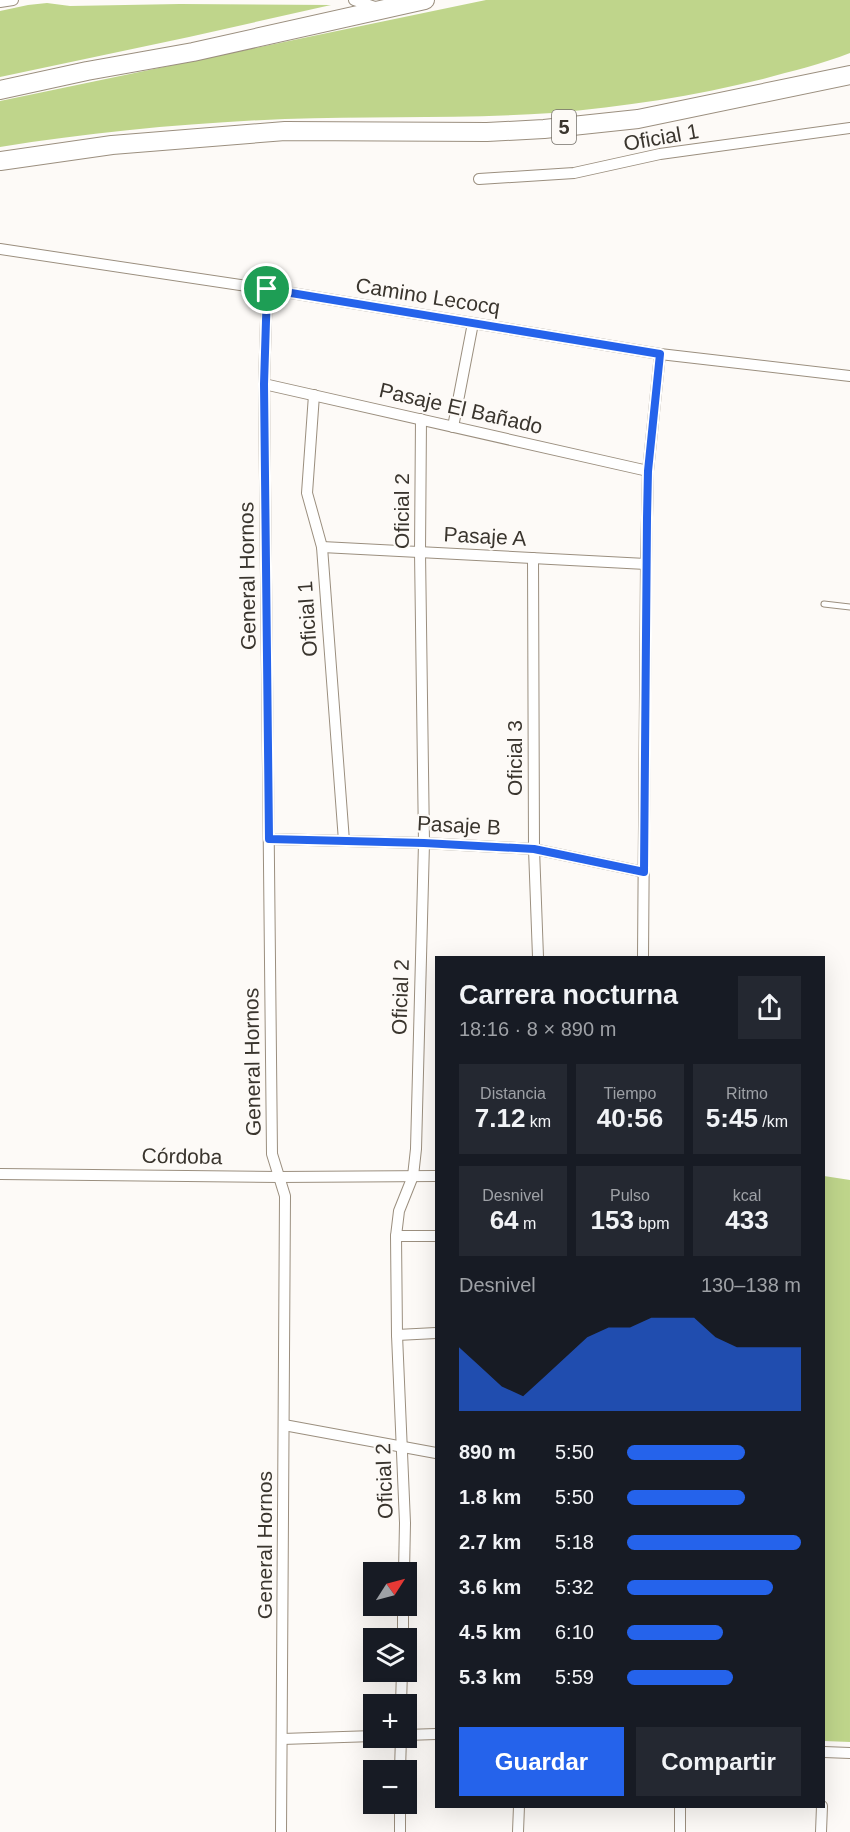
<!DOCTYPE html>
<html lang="es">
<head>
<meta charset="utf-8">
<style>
	body { margin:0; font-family:Helvetica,sans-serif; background:#242831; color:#f1f3f6; height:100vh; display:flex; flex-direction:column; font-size:22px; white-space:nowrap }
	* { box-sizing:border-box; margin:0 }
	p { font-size:20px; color:#9ea1a6 }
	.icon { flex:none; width:33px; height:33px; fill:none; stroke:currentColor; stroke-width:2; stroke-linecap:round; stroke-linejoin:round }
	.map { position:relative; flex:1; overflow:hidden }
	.sheet { position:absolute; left:435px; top:956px; width:390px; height:852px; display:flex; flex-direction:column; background:#171b24; border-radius:0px; box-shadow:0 6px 24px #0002 }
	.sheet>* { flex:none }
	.needle { width:39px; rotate:54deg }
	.controls { position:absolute; left:363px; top:1562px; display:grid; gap:12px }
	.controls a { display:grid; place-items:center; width:54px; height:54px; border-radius:0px; background:#171b24; box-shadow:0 6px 24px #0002; font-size:30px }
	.pin { position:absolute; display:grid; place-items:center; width:51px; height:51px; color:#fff; margin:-26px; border:3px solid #fff; border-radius:50%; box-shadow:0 2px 6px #0007 }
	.round { display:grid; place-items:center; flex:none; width:63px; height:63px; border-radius:0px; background:#242831 }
	.summary { display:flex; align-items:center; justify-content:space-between; height:102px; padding:0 24px }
	h1 { font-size:27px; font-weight:700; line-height:45px }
	.metrics { display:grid; grid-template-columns:repeat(3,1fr); gap:9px; height:102px; padding:6px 24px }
	.metrics div { display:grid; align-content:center; border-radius:0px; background:#242831; text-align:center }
	.metrics b { font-size:26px; font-weight:700 }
	.metrics small { font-size:16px; font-weight:400 }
	.metrics p { font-size:16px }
	.chart { height:168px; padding:12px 24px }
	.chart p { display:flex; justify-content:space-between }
	.chart svg { width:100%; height:108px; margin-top:6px; fill:#2563eb; opacity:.7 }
	.button { display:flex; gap:12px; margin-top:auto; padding:12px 24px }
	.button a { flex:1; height:69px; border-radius:0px; background:#2563eb; color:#fff; font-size:24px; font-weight:700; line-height:69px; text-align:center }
	.button a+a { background:#242831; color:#f1f3f6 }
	ul { padding:0 24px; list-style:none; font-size:20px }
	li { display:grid; grid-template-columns:96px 72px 1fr; align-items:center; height:45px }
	li i { height:15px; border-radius:8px; background:#2563eb }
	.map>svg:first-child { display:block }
</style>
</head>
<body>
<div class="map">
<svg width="850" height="1832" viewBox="0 0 850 1832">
	<rect width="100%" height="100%" fill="#fdfaf7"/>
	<g fill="#bfd58b">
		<path d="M486 0H850V53C822 64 792 71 763 79 694 96 623 107 552 113 463 119 374 116 285 119 189 123 94 132 0 147V101Z"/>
		<polygon points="47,3 70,6 180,4 331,5 189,37 0,77 0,11 28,5"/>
		<polygon points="824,1176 850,1180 850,1742 824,1741"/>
	</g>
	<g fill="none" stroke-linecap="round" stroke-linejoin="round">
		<g stroke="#9b8f7f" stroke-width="7">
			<polyline id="service" points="824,604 850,607"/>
		</g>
		<g stroke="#9b8f7f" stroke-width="12">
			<g id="minor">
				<polyline points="354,0 378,8"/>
				<polyline points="0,2 13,0"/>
				<polyline points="479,179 574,173 660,154 850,128"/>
				<polyline points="0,249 267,289 660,354 850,376"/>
				<polyline points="267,289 264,384 272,1154 285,1196 281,1832"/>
				<polyline points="264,384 648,471"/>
				<polyline points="314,395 307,493 322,547 344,841"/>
				<polyline points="453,427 473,323"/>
				<polyline points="322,547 646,564"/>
				<polyline points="533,558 534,849 538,957"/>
				<polyline points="269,839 424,843 534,849 644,872"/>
				<polyline points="643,957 646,564 648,471 660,354"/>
				<polyline points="0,1174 279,1177 436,1176"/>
				<polyline points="396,1236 436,1236"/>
				<polyline points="397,1335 436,1333"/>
				<polyline points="284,1425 436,1453"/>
				<polyline points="404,1572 405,1523 397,1335 396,1236 399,1211 413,1176 416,1149 424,843 420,552 421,419"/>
				<polyline points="403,1638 403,1605"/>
				<polyline points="401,1704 402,1671"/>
				<polyline points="406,1735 436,1734"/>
				<polyline points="282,1739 374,1736"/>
				<polyline points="824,1752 850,1753"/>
				<polyline points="400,1770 401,1737"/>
				<polyline points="680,1806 680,1832"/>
				<polyline points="400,1832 400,1803"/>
				<polyline points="518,1832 519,1806"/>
				<polyline points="821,1832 822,1806"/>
			</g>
		</g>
		<g stroke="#9b8f7f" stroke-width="20">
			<g id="trunk">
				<polyline points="0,90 87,71 193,52 425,0"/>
				<polyline points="0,161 112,145 285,131 487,132 544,129 638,119 850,75"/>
			</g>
		</g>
		<use href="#service" stroke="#fff" stroke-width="5"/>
		<use href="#minor" stroke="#fff" stroke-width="10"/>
		<use href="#trunk" stroke="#fff" stroke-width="18"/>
	</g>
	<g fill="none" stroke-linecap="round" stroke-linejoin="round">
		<g stroke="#fff" stroke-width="12">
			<polygon id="route" points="267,289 660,354 648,471 647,518 644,872 534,849 424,843 269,839 264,384"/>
		</g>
		<use href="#route" stroke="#2563eb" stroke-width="8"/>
	</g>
	<g text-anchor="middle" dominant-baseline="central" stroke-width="4.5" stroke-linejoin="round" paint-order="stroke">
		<rect fill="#fdfaf7" stroke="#74706a" stroke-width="1.5" x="552" y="110" width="24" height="34" rx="4.5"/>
		<g font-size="20" font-weight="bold" fill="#3a352e">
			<text x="564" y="127">5</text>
		</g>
		<g font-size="21" fill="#3a352e" stroke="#fdfaf7">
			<text transform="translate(661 137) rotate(-10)">Oficial 1</text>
			<text transform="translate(428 296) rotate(9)">Camino Lecocq</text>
			<text transform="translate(461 408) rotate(13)">Pasaje El Bañado</text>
			<text transform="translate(401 511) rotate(-90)">Oficial 2</text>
			<text transform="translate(485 536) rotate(3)">Pasaje A</text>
			<text transform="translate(247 576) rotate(-91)">General Hornos</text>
			<text transform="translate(307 619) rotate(-94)">Oficial 1</text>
			<text transform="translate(514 758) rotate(-90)">Oficial 3</text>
			<text transform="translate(459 825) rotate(3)">Pasaje B</text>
			<text transform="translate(400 997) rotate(-88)">Oficial 2</text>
			<text transform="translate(252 1062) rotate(-91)">General Hornos</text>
			<text transform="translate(182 1156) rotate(1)">Córdoba</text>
			<text transform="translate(384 1481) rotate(-92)">Oficial 2</text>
			<text transform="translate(264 1545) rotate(-90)">General Hornos</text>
		</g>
	</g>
</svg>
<div class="controls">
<a><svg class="needle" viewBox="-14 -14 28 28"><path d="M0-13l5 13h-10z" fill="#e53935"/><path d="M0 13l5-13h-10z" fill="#9ea1a6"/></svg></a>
<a><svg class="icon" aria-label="layers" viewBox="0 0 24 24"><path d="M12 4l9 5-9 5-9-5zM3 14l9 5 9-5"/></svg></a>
<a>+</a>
<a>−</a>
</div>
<div class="pin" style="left:267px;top:289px;background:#1e9e55"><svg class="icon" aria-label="arrive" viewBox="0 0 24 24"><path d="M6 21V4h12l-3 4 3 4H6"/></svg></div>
<section class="sheet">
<div class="summary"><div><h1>Carrera nocturna</h1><p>18:16 · 8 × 890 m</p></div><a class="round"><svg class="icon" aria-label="share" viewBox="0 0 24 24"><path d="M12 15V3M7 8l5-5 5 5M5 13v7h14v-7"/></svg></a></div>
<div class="metrics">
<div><p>Distancia</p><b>7.12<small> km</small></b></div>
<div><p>Tiempo</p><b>40:56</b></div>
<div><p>Ritmo</p><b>5:45<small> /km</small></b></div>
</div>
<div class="metrics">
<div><p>Desnivel</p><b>64<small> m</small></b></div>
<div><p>Pulso</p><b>153<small> bpm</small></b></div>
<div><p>kcal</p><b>433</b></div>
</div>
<div class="chart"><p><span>Desnivel</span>130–138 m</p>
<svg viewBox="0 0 160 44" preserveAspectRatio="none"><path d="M0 44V18L10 26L20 34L30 38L40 30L50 22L60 14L70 10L80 10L90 6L100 6L110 6L120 14L130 18L140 18L150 18L160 18V44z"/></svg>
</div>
<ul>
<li><b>890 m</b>5:50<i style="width:68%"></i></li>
<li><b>1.8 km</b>5:50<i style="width:68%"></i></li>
<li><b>2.7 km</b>5:18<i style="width:100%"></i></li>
<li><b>3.6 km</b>5:32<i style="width:84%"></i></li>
<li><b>4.5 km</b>6:10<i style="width:55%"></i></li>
<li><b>5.3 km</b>5:59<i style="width:61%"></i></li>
</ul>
<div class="button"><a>Guardar</a><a>Compartir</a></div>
</section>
</div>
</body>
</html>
